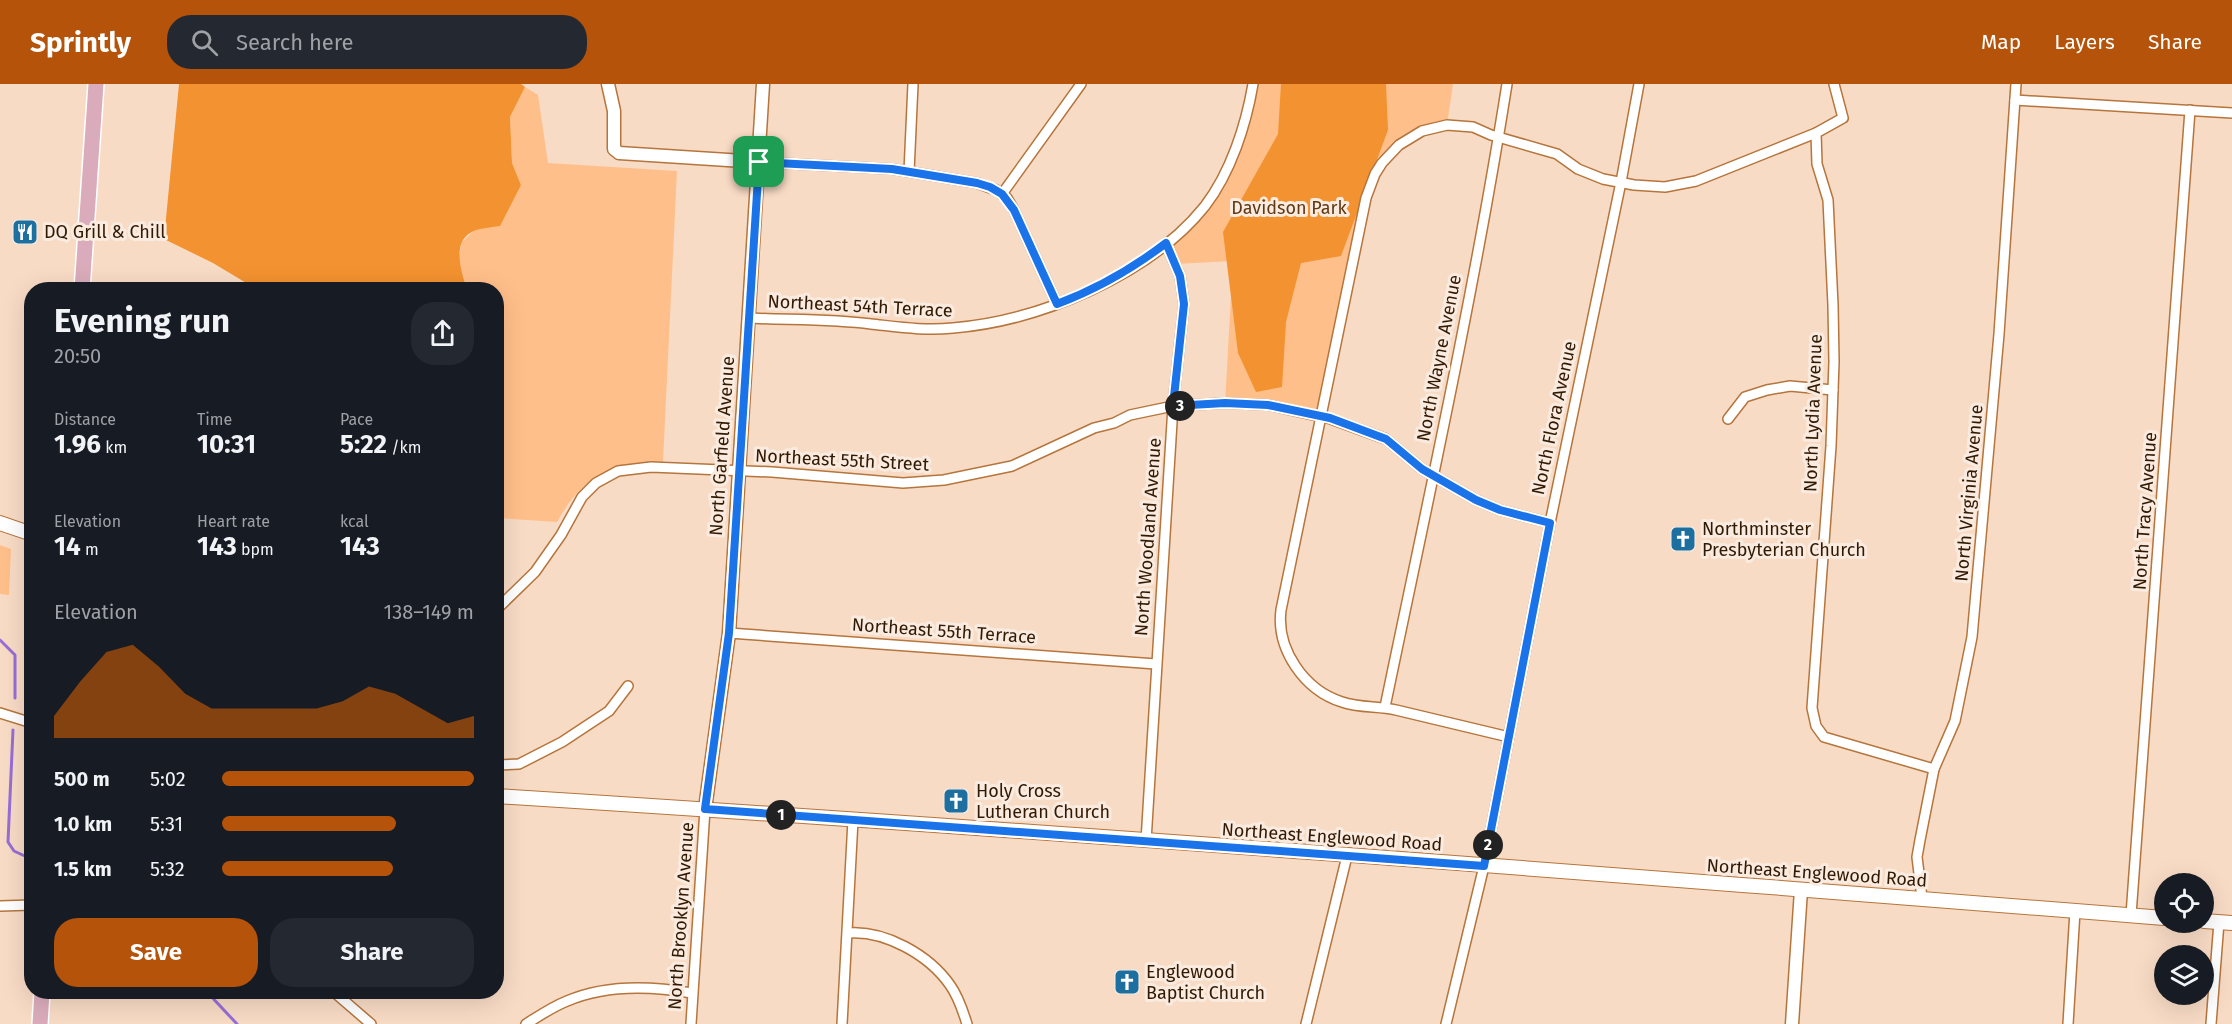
<!DOCTYPE html>
<html lang="en">
<head>
<meta charset="utf-8">
<style>
	body { margin:0; font-family:"Fira Sans",sans-serif; background:#242831; color:#f1f3f6; height:100vh; display:flex; flex-direction:column; font-size:22px; white-space:nowrap }
	* { box-sizing:border-box; margin:0 }
	p { font-size:20px; color:#9ea1a6 }
	.icon { flex:none; width:33px; height:33px; fill:none; stroke:currentColor; stroke-width:2; stroke-linecap:round; stroke-linejoin:round }
	.map { position:relative; flex:1; overflow:hidden }
	.sheet { position:absolute; left:24px; top:198px; width:480px; height:717px; display:flex; flex-direction:column; background:#171b24; border-radius:24px; box-shadow:0 6px 24px #0002 }
	.sheet>* { flex:none }
	.buttons { position:absolute; left:2154px; top:789px; display:grid; gap:12px }
	.buttons a { display:grid; place-items:center; width:60px; height:60px; border-radius:50%; background:#171b24; box-shadow:0 6px 24px #0002; font-size:30px }
	.pin { position:absolute; display:grid; place-items:center; width:51px; height:51px; color:#fff; margin:-26px; border-radius:12px; box-shadow:0 3px 9px #0006 }
	.km { position:absolute; width:30px; height:30px; margin:-15px; border-radius:50%; background:#222; color:#fff; font-size:16px; line-height:30px; text-align:center }
	.round { display:grid; place-items:center; flex:none; width:63px; height:63px; border-radius:24px; background:#242831 }
	.head { display:flex; align-items:center; justify-content:space-between; height:102px; padding:0 30px }
	h1 { font-size:33px; font-weight:700; line-height:45px }
	.metrics { display:grid; grid-template-columns:repeat(3,1fr); gap:9px; height:102px; padding:6px 30px }
	.metrics div { display:grid; align-content:center }
	.metrics b { font-size:26px; font-weight:700 }
	.metrics small { font-size:16px; font-weight:400 }
	.metrics p { font-size:16px }
	.chart { height:168px; padding:12px 30px }
	.chart p { display:flex; justify-content:space-between }
	.chart svg { width:100%; height:108px; margin-top:6px; fill:#b45309; opacity:.7 }
	.primary-button { display:flex; gap:12px; margin-top:auto; padding:12px 30px }
	.primary-button a { flex:1; height:69px; border-radius:24px; background:#b45309; color:#fff; font-size:24px; font-weight:700; line-height:69px; text-align:center }
	.primary-button a+a { background:#242831; color:#f1f3f6 }
	ul { padding:0 30px; list-style:none; font-size:20px }
	li { display:grid; grid-template-columns:96px 72px 1fr; align-items:center; height:45px }
	li i { height:15px; border-radius:8px; background:#b45309 }
	header { display:flex; align-items:center; gap:36px; box-sizing:border-box; height:84px; padding:0 30px; background:#b45309; color:#fff }
	header strong { font-size:28px }
	nav { display:flex; gap:33px; margin-inline-start:auto; font-size:21px }
	.search { width:420px; height:54px; background:#242831; display:flex; align-items:center; gap:15px; box-sizing:border-box; padding:0 21px; border-radius:24px; color:#9ea1a6; font-size:22px }
	.map>svg:first-child { display:block }
</style>
</head>
<body>
<header>
<strong>Sprintly</strong>
<div class="search"><svg class="icon" aria-label="search" viewBox="0 0 24 24"><circle cx="10" cy="10" r="6"/><path d="M15 15l6 6"/></svg>Search here</div>
<nav><a>Map</a><a>Layers</a><a>Share</a></nav>
</header>
<div class="map">
<svg width="2232" height="940" viewBox="0 0 2232 940">
	<rect width="100%" height="100%" fill="#f8dbc5"/>
	<g fill="#ffbf8a">
		<polygon points="1252,0 1453,0 1447,41 1422,47 1382,79 1364,126 1321,332 1225,319 1233,177 1175,180 1166,159 1189,139 1221,95 1250,16"/>
		<path d="M525 3 538 11 548 79 677 87 663 378C612 379 583 391 557 438L497 434 496 206 467 205 458 176 462 158 521 101 512 79 510 33Z"/>
		<polygon points="0,461 11,465 9,511 0,510"/>
	</g>
	<g fill="#f39230">
		<path d="M179 0H521L525 3 510 33 512 79 521 101 500 142C492 143 483 144 476 146 450 155 461 187 467 205L264 206 253 203 213 179 164 155Z"/>
		<polygon points="1281,0 1386,0 1388,46 1341,172 1301,179 1286,238 1282,303 1256,308 1238,269 1223,148 1278,50"/>
	</g>
	<g fill="none" stroke-linecap="round" stroke-linejoin="round">
		<g stroke="#986ed7" stroke-width="3">
			<polyline points="0,556 15,571 15,614"/>
			<polyline points="13,646 8,758 14,767 27,773"/>
			<polyline points="207,908 237,940"/>
		</g>
		<g stroke="#b5753c" stroke-width="12">
			<g id="minor">
				<polyline points="2015,16 2232,29"/>
				<polyline points="1816,49 1817,80 1828,116 1833,221 1834,278 1831,362 1812,624 1816,642 1824,653 1934,685"/>
				<polyline points="759,78 892,85 977,99 996,106 1007,114 1014,126 1057,220"/>
				<polyline points="909,88 913,0"/>
				<polyline points="1002,110 1081,0"/>
				<path d="M748 234C789 236 831 235 871 240 899 243 925 247 953 244 1039 237 1150 191 1205 122 1231 88 1246 41 1253 0"/>
				<polyline points="1728,335 1745,313 1767,306 1790,302 1833,306"/>
				<polyline points="496,526 535,488 561,451 582,413 596,399 618,387 651,383 772,388 903,399 944,396 1012,382 1094,344 1114,339 1130,331 1173,322 1225,319 1268,321 1331,335 1386,355 1422,385 1476,416 1500,426 1550,439"/>
				<polyline points="729,549 1156,580"/>
				<path d="M1385 623C1428 416 1474 209 1507 0"/>
				<polyline points="0,629 32,639"/>
				<path d="M1509 653C1471 644 1434 635 1396 626 1378 622 1359 624 1342 618 1304 606 1276 565 1281 526L1366 114 1375 90 1382 79 1399 61 1422 47 1447 41 1473 43 1491 51 1557 70 1578 85 1603 95 1634 101 1665 103 1696 97 1816 49 1843 34 1834 0"/>
				<polyline points="496,681 519,680 562,658 609,627 628,602"/>
				<polyline points="1146,757 1173,322 1184,220 1180,192 1166,159"/>
				<polyline points="1922,814 1917,773 1920,756 1934,685 1955,637 1972,553 1999,250 2016,0"/>
				<polyline points="0,822 32,821"/>
				<polyline points="2131,831 2190,26"/>
				<path d="M848 849C885 846 929 871 950 901 958 912 963 927 967 940"/>
				<polyline points="334,908 371,940"/>
				<path d="M526 940C539 932 552 923 567 917 606 900 652 902 692 909"/>
				<polyline points="691,940 705,725"/>
				<polyline points="842,940 853,736"/>
				<polyline points="1306,940 1347,772"/>
				<polyline points="1446,940 1484,782 1550,439 1621,98 1639,0"/>
				<polyline points="2068,940 2075,827"/>
				<polyline points="2211,940 2219,838"/>
			</g>
		</g>
		<g stroke="#b5753c" stroke-width="15">
			<g id="tertiary">
				<polyline points="608,0 614,27 614,65 619,69 759,78"/>
				<polyline points="705,725 729,549 763,0"/>
				<polyline points="1792,940 1801,806"/>
			</g>
		</g>
		<g stroke="#b5753c" stroke-width="16">
			<g id="secondary">
				<polyline points="0,439 32,450"/>
				<path d="M496 712C1053 747 1609 790 2164 834"/>
				<polyline points="2204,837 2232,839"/>
			</g>
		</g>
		<g stroke="#fff" stroke-width="18">
			<g id="primary">
				<polyline points="82,206 96,0"/>
				<polyline points="40,940 42,908"/>
			</g>
		</g>
		<use href="#minor" stroke="#fff" stroke-width="9"/>
		<use href="#tertiary" stroke="#fff" stroke-width="12"/>
		<use href="#secondary" stroke="#fff" stroke-width="14"/>
		<use href="#primary" stroke="#daacbb" stroke-width="15"/>
	</g>
	<g fill="none" stroke-linecap="round" stroke-linejoin="round">
		<g stroke="#fff" stroke-width="12">
			<path id="route" d="M759 78 892 85 977 99 990 103 1002 110 1014 126 1057 220C1097 205 1132 185 1166 159L1180 192 1184 220 1173 322 1225 319 1268 321 1330 334 1386 355 1422 385 1476 416 1500 426 1550 439 1484 782 705 725 729 549Z"/>
		</g>
		<use href="#route" stroke="#1a73e8" stroke-width="8"/>
	</g>
	<defs>
		<g id="restaurant-square" transform="scale(1.35)"><rect x="-9" y="-9" width="18" height="18" rx="4" fill="#1d6fa0" stroke="#faebe0"/><path d="M-5-6h1v4h1v-4h1v4h1v-4h1v5L-1.5 .5V6h-2V.5L-5-1ZM5-6V6H3V1.5H1.5Q1.5-4 5-6Z" fill="#fff"/></g>
		<g id="church-square" transform="scale(1.35)"><rect x="-9" y="-9" width="18" height="18" rx="4" fill="#1d6fa0" stroke="#faebe0"/><path d="M-1.2-6h2.4v3.5h3.3v2.4h-3.3V6h-2.4V-.1h-3.3v-2.4h3.3Z" fill="#fff"/></g>
	</defs>
	<g fill-rule="evenodd">
		<use href="#restaurant-square" x="25" y="148"/>
		<use href="#church-square" x="1683" y="455"/>
		<use href="#church-square" x="956" y="717"/>
		<use href="#church-square" x="1127" y="898"/>
	</g>
	<g text-anchor="middle" dominant-baseline="central" stroke-width="6" stroke-linejoin="round" paint-order="stroke">
		<g font-size="18" fill="#603914" stroke="#faebe0">
			<text x="1289" y="124">Davidson Park</text>
		</g>
		<g font-size="18" fill="#321902" stroke="#faebe0" text-anchor="start">
			<text x="44" y="148">DQ Grill &amp; Chill</text>
			<text x="1702" y="445">Northminster<tspan x="1702" dy="21">Presbyterian Church</tspan></text>
			<text x="976" y="707">Holy Cross<tspan x="976" dy="21">Lutheran Church</tspan></text>
			<text x="1146" y="888">Englewood<tspan x="1146" dy="21">Baptist Church</tspan></text>
		</g>
		<g font-size="18" fill="#321902" stroke="#faebe0">
			<text transform="translate(860 222) rotate(3)">Northeast 54th Terrace</text>
			<text transform="translate(1439 274) rotate(-79)">North Wayne Avenue</text>
			<text transform="translate(1813 329) rotate(-88)">North Lydia Avenue</text>
			<text transform="translate(1554 334) rotate(-78)">North Flora Avenue</text>
			<text transform="translate(722 362) rotate(-86)">North Garfield Avenue</text>
			<text transform="translate(842 376) rotate(3)">Northeast 55th Street</text>
			<text transform="translate(1969 409) rotate(-85)">North Virginia Avenue</text>
			<text transform="translate(2145 427) rotate(-86)">North Tracy Avenue</text>
			<text transform="translate(1148 453) rotate(-86)">North Woodland Avenue</text>
			<text transform="translate(944 547) rotate(4)">Northeast 55th Terrace</text>
			<text transform="translate(1332 753) rotate(4)">Northeast Englewood Road</text>
			<text transform="translate(1817 789) rotate(4)">Northeast Englewood Road</text>
			<text transform="translate(681 832) rotate(-86)">North Brooklyn Avenue</text>
		</g>
	</g>
</svg>
<div class="buttons">
<a><svg class="icon" aria-label="locate" viewBox="0 0 24 24"><circle cx="12" cy="12" r="6"/><path d="M12 2v4M12 18v4M2 12h4M18 12h4"/></svg></a>
<a><svg class="icon" aria-label="layers" viewBox="0 0 24 24"><path d="M12 4l9 5-9 5-9-5zM3 14l9 5 9-5"/></svg></a>
</div>
<div class="pin" style="left:759px;top:78px;background:#1e9e55"><svg class="icon" aria-label="arrive" viewBox="0 0 24 24"><path d="M6 21V4h12l-3 4 3 4H6"/></svg></div>
<b class="km" style="left:781px;top:731px">1</b>
<b class="km" style="left:1488px;top:761px">2</b>
<b class="km" style="left:1180px;top:322px">3</b>
<section class="sheet">
<div class="head"><div><h1>Evening run</h1><p>20:50</p></div><a class="round"><svg class="icon" aria-label="share" viewBox="0 0 24 24"><path d="M12 15V3M7 8l5-5 5 5M5 13v7h14v-7"/></svg></a></div>
<div class="metrics">
<div><p>Distance</p><b>1.96<small> km</small></b></div>
<div><p>Time</p><b>10:31</b></div>
<div><p>Pace</p><b>5:22<small> /km</small></b></div>
</div>
<div class="metrics">
<div><p>Elevation</p><b>14<small> m</small></b></div>
<div><p>Heart rate</p><b>143<small> bpm</small></b></div>
<div><p>kcal</p><b>143</b></div>
</div>
<div class="chart"><p><span>Elevation</span>138–149 m</p>
<svg viewBox="0 0 160 44" preserveAspectRatio="none"><path d="M0 44V35L10 21L20 9L30 6L40 15L50 26L60 32L70 32L80 32L90 32L100 32L110 29L120 23L130 26L140 32L150 38L160 35V44z"/></svg>
</div>
<ul>
<li><b>500 m</b>5:02<i style="width:100%"></i></li>
<li><b>1.0 km</b>5:31<i style="width:69%"></i></li>
<li><b>1.5 km</b>5:32<i style="width:68%"></i></li>
</ul>
<div class="primary-button"><a>Save</a><a>Share</a></div>
</section>
</div>
</body>
</html>
